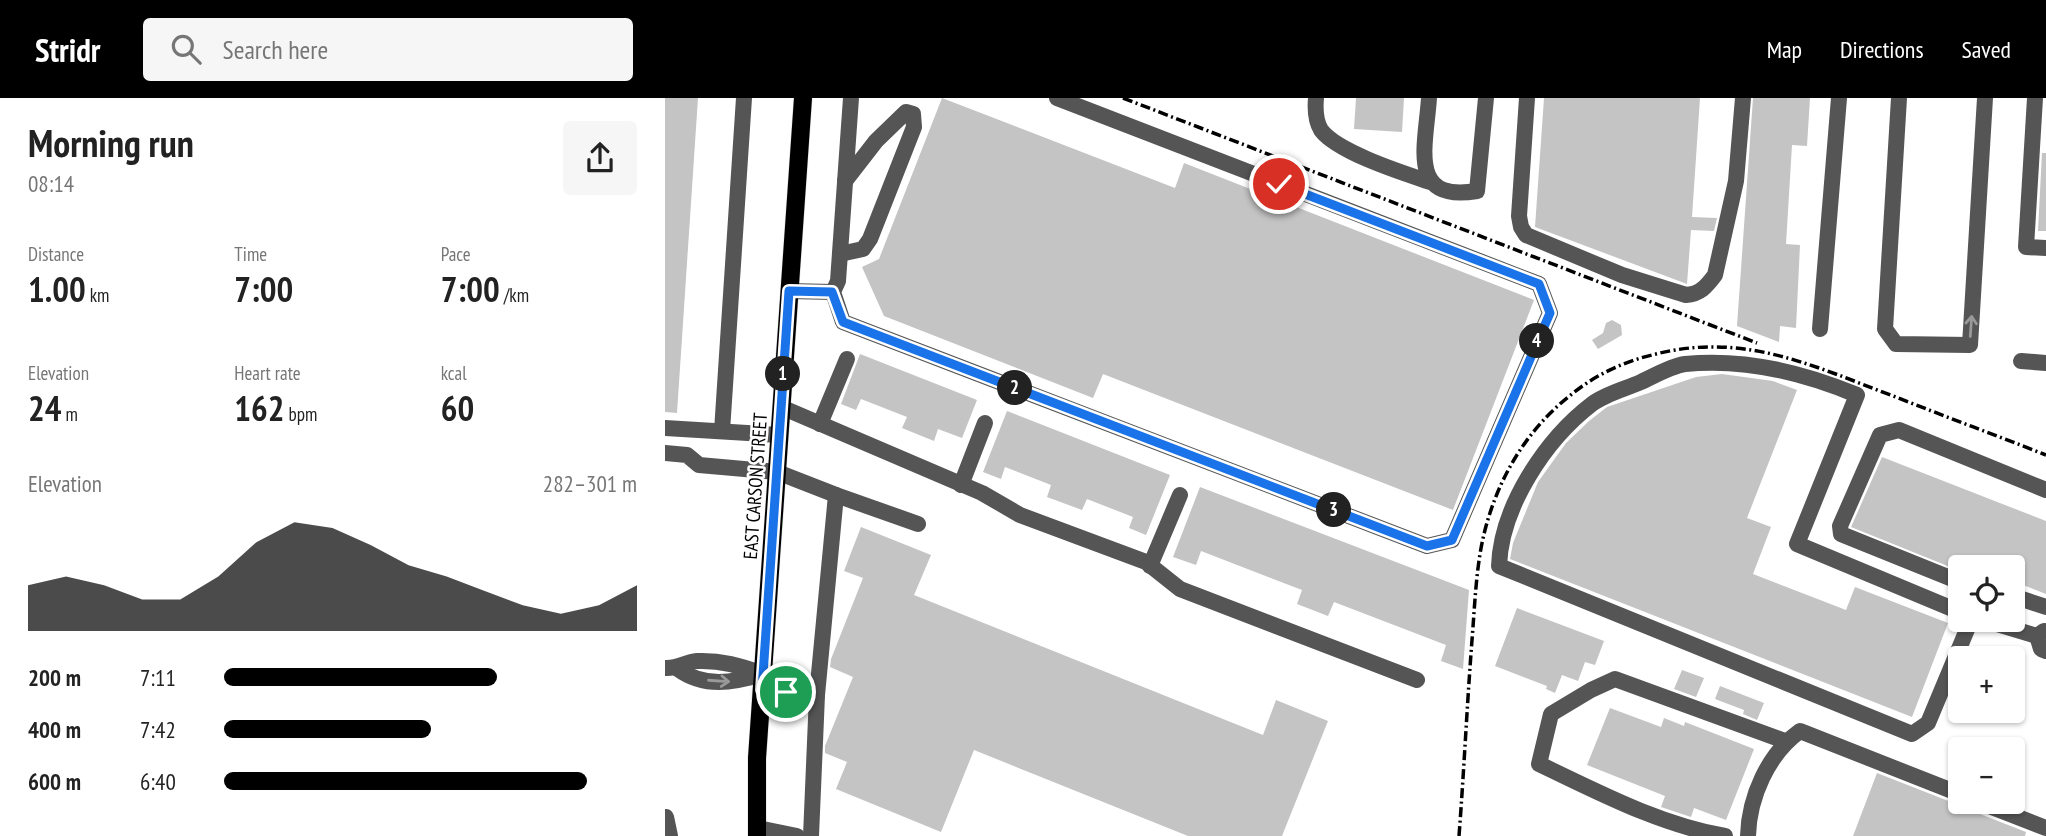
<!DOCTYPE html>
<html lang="en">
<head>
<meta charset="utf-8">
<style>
	body { margin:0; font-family:"PT Sans Narrow",sans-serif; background:#f6f6f6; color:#222; height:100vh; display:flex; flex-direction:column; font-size:26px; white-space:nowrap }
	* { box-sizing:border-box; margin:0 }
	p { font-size:23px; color:#767676 }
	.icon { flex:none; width:38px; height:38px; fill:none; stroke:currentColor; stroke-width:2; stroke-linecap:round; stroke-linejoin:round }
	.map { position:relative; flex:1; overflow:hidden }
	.details { display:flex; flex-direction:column; background:#fff; width:665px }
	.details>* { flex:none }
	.controls { position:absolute; left:1283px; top:457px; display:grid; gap:14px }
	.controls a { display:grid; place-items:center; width:77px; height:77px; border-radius:7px; background:#fff; box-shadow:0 2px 5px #0004; font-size:35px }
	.pin { position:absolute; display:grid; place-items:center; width:60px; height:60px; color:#fff; margin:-30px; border:4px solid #fff; border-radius:50%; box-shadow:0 2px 7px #0007 }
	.km { position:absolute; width:35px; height:35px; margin:-18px; border-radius:50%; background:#222; color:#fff; font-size:19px; line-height:35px; text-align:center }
	.round { display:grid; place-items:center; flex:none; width:74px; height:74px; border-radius:7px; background:#f6f6f6 }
	.head { display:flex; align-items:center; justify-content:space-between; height:119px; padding:0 28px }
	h1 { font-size:38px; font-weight:600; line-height:52px }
	.stats { display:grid; grid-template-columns:repeat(3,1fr); gap:10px; height:119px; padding:7px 28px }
	.stats div { display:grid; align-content:center }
	.stats b { font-size:35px; font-weight:600 }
	.stats small { font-size:19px; font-weight:400 }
	.stats p { font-size:19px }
	.chart { height:196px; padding:14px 28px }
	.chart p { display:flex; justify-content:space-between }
	.chart svg { width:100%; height:126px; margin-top:7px; fill:#000; opacity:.7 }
	ul { padding:0 28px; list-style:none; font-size:23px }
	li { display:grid; grid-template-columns:112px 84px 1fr; align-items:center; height:52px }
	li i { height:18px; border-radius:9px; background:#000 }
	header { display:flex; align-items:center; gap:42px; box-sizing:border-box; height:98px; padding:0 35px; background:#000; color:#fff }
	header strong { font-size:33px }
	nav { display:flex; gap:38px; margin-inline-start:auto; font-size:24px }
	.search { width:490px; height:63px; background:#f6f6f6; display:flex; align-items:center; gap:18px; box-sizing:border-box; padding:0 24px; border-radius:7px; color:#767676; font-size:26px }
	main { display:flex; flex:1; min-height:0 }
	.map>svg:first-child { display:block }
</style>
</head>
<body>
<header>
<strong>Stridr</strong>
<div class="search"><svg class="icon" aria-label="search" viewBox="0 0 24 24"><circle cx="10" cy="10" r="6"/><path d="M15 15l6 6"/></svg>Search here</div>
<nav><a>Map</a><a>Directions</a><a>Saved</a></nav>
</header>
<main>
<section class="details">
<div class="head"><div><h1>Morning run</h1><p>08:14</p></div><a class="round"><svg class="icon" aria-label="share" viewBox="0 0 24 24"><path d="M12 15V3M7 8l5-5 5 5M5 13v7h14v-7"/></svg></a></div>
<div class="stats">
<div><p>Distance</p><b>1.00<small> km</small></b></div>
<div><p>Time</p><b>7:00</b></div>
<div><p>Pace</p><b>7:00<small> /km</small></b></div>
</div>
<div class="stats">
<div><p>Elevation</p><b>24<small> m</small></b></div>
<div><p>Heart rate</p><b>162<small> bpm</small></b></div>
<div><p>kcal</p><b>60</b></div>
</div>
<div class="chart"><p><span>Elevation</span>282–301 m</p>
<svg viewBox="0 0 160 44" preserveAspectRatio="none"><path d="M0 44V28L10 25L20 28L30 33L40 33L50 25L60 13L70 6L80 8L90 14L100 21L110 25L120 30L130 35L140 38L150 35L160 28V44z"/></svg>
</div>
<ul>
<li><b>200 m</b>7:11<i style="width:66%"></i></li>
<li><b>400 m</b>7:42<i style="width:50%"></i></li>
<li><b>600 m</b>6:40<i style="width:88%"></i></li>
</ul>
</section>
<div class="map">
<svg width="1381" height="738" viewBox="0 0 1381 738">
	<rect width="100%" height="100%" fill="#fff"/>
	<g fill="#c4c4c4">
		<polygon points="0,0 33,0 12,315 0,314"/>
		<polygon points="277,0 510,90 519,65 869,202 788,412 438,276 428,300 219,218 197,169 214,161"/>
		<polygon points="691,0 739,0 737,34 689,31"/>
		<polygon points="879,0 1035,0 1027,119 1052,120 1049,133 1026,132 1022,186 870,129"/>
		<polygon points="1088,0 1145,0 1142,48 1127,47 1121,146 1135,147 1131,230 1115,228 1114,244 1072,228"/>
		<polygon points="1377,55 1381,55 1381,133 1373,133"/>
		<polygon points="947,222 956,227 957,237 933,251 927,242 938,235 941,225"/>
		<polygon points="195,256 312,302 297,340 273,331 269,343 237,330 242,319 196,301 191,312 176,306"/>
		<polygon points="1057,276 1108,283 1132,292 1082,420 1106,429 1088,476 1181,512 1190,489 1283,525 1247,619 845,461 848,445 873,384 901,345 924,323 942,309 1031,279"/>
		<polygon points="342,313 505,377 481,437 464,430 468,419 422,401 417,412 382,399 386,387 340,369 336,381 318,374"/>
		<polygon points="1217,359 1381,423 1381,496 1348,483 1348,469 1295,469 1295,473 1186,429"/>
		<polygon points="535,389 804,492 798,571 776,563 781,547 669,504 663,518 632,506 637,492 536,453 531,467 508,459"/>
		<polygon points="196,429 266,457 249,497 598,637 611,602 663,623 617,738 523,738 309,652 276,734 171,691 182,664 160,655 160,648 188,579 165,569 166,561 198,480 179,473"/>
		<polygon points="852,510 939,543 930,567 920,564 913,583 897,577 890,595 881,591 882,588 830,568"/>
		<polygon points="1017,572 1039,580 1031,599 1009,591"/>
		<polygon points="1055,588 1099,605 1092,622 1078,616 1079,612 1050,601"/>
		<polygon points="945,610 996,629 999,620 1019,628 1020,624 1089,651 1061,722 1029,710 1026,719 996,709 1000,698 922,667"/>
		<polygon points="1212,675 1291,706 1304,707 1310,714 1361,734 1360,738 1188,738"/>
	</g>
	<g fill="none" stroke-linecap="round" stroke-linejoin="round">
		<g stroke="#dbdbdb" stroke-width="19">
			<polyline id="major" points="92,738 92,660 138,0"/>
		</g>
		<g stroke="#555" stroke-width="16">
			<polyline points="186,0 173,183 168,194 178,224 762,448 787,442 885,215 874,186 392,0"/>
			<path d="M651 0C650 11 650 22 656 32 672 54 738 75 765 84"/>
			<path d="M764 0C761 47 742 105 812 93L821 0"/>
			<path d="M862 0 854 118 856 129 861 137 957 177 1021 197C1035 196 1041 189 1050 177L1071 83 1078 0"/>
			<polyline points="1234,0 1220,231 1231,246 1305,247 1320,0"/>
			<polyline points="1370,0 1361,149 1381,150"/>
			<polyline points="175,156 198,151 205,141 249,29 248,16 241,14 211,43 180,83"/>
			<polyline points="124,193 168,194"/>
			<polyline points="1155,231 1174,0"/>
			<polyline points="1356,263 1381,265"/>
			<polyline points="116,309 317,395 355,417 481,464 515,491 752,582"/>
			<polyline points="155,326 182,261"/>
			<polyline points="0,330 114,337"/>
			<polyline points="57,333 79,0"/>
			<polyline points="0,355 22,357 34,367 112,374 171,397"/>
			<polyline points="296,387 320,325"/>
			<polyline points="485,468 515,397"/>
			<polyline points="1295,484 1176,436 1175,428 1215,337 1234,332 1381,392"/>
			<polyline points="1348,498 1381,509"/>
			<path d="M1295 514 1132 446 1192 297C1137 274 1080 260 1020 266 1006 268 989 278 976 284 960 291 940 296 927 306 880 342 836 409 834 468L1247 636 1263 625 1306 522"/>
			<polyline points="1319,522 1372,538"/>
			<polyline points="1379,533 1372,538 1376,551 1381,553"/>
			<path d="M0 570C13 571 20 564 32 563 56 562 76 568 98 576"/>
			<path d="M13 571C39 590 68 585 98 576"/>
			<polyline points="97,592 152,597 171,397 253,426"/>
			<polyline points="1314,704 1381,730"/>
			<polyline points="1,719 5,738"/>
			<polyline points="92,730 132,738"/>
			<polyline points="146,738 152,597"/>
			<path d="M1060 738C995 727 933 694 874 666L886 616 926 592 950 581 1120 643"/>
			<path d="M1083 738C1084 699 1103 656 1135 633L1295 696"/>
		</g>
		<use href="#major" stroke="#000" stroke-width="18"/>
		<g stroke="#000" stroke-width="3.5" stroke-dasharray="10 3.5 2 3.5" stroke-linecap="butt">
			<polyline points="458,0 1092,245"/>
			<path d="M794 738C799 673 802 607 807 542 810 505 811 467 820 432 834 378 863 330 907 296 930 277 958 264 987 257 1077 233 1146 267 1228 298 1279 318 1330 337 1381 357"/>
		</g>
	</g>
	<defs><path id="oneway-shaft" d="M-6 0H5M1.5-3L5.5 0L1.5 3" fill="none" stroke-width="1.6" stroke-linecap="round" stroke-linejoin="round" transform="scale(1.75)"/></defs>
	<g stroke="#999">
		<use href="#oneway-shaft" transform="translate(1306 228) rotate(-86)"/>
		<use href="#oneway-shaft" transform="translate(54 583) rotate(4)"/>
	</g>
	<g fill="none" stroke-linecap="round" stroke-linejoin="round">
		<g stroke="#fff" stroke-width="14">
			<polyline id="route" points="121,594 97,592 124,193 167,194 178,224 762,448 787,442 885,215 874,186 614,86"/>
		</g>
		<use href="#route" stroke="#1a73e8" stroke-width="9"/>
	</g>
	<g text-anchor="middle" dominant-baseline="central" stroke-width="5" stroke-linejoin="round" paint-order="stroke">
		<g font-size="19" fill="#000" stroke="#fff">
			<text transform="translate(90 388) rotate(-86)">EAST CARSON STREET</text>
		</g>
	</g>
</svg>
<div class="controls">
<a><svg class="icon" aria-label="locate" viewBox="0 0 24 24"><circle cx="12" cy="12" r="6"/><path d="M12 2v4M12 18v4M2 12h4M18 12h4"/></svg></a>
<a>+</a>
<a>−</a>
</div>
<div class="pin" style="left:121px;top:594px;background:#1e9e55"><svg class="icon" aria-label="arrive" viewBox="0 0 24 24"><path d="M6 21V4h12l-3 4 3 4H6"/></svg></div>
<div class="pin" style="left:614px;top:86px;background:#d93025"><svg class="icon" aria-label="check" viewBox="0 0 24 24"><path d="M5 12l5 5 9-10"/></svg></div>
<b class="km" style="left:118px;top:276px">1</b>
<b class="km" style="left:350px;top:290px">2</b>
<b class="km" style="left:669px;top:412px">3</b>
<b class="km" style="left:872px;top:243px">4</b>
</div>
</main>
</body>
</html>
